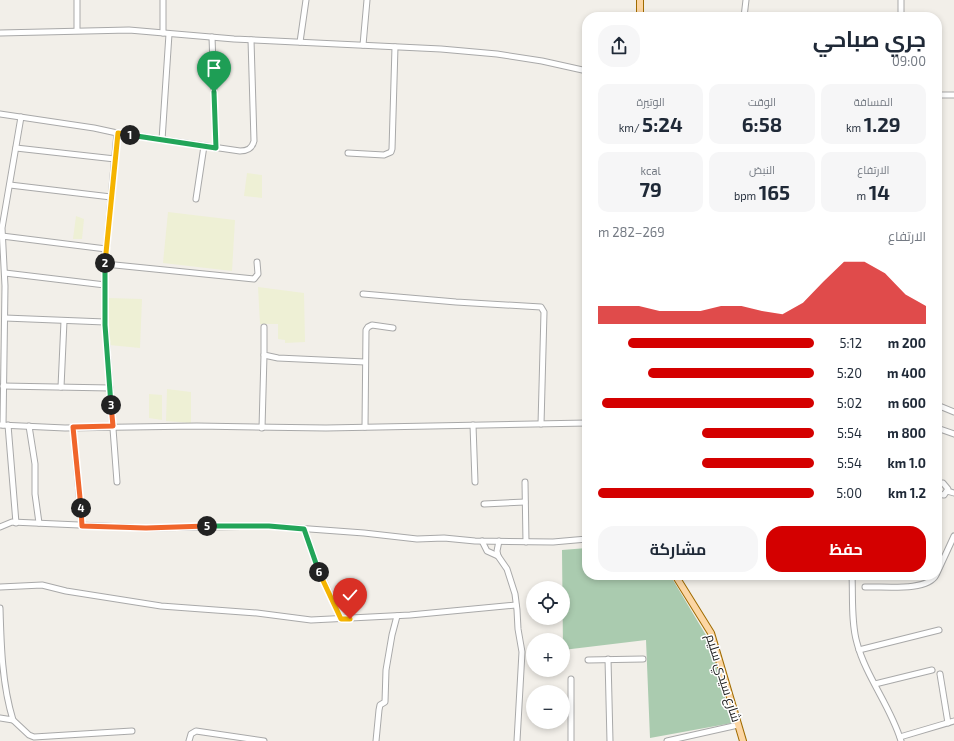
<!DOCTYPE html>
<html lang="ar">
<head>
<meta charset="utf-8">
<style>
	body { margin:0; font-family:"Exo 2",Cairo,sans-serif; background:#f6f6f7; color:#1f2937; direction:rtl; height:100vh; display:flex; flex-direction:column; font-size:15px; white-space:nowrap }
	* { box-sizing:border-box; margin:0 }
	p { font-size:13px; color:#747a83 }
	.icon { flex:none; width:22px; height:22px; fill:none; stroke:currentColor; stroke-width:2; stroke-linecap:round; stroke-linejoin:round }
	.map { position:relative; flex:1; overflow:hidden; direction:ltr }
	.side { position:absolute; left:582px; top:12px; width:360px; height:568px; display:flex; flex-direction:column; background:#fff; border-radius:16px; box-shadow:0 2px 6px #0003; direction:rtl }
	.side>* { flex:none }
	.buttons { position:absolute; left:526px; top:581px; display:grid; gap:8px }
	.buttons a { display:grid; place-items:center; width:44px; height:44px; border-radius:50%; background:#fff; box-shadow:0 2px 6px #0003; font-size:20px }
	.pin { position:absolute; display:grid; place-items:center; width:34px; height:34px; color:#fff; margin:-41px -17px; border-radius:50% 50% 50% 0; rotate:-45deg; box-shadow:0 0 4px #0007 }
	.pin .icon { rotate:45deg }
	.km { position:absolute; width:20px; height:20px; margin:-10px; border-radius:50%; background:#222; color:#fff; font-size:11px; line-height:20px; text-align:center }
	.round { display:grid; place-items:center; flex:none; width:42px; height:42px; border-radius:16px; background:#f6f6f7 }
	.headline { display:flex; align-items:center; justify-content:space-between; height:68px; padding:0 16px }
	h1 { font-size:22px; font-weight:700; line-height:30px }
	.stats { display:grid; grid-template-columns:repeat(3,1fr); gap:6px; height:68px; padding:4px 16px }
	.stats div { display:grid; align-content:center; border-radius:10px; background:#f6f6f7; text-align:center }
	.stats b { font-size:20px; font-weight:700 }
	.stats small { font-size:11px; font-weight:400 }
	.stats p { font-size:11px }
	.chart { height:112px; padding:8px 16px }
	.chart p { display:flex; justify-content:space-between }
	.chart svg { width:100%; height:72px; margin-top:4px; fill:#d40000; opacity:.7 }
	.button { display:flex; gap:8px; margin-top:auto; padding:8px 16px }
	.button a { flex:1; height:46px; border-radius:16px; background:#d40000; color:#fff; font-size:16px; font-weight:700; line-height:46px; text-align:center }
	.button a+a { background:#f6f6f7; color:#1f2937 }
	ul { padding:0 16px; list-style:none; font-size:13px }
	li { display:grid; grid-template-columns:64px 48px 1fr; align-items:center; height:30px }
	li i { height:10px; border-radius:5px; background:#d40000 }
	.map>svg:first-child { display:block }
</style>
</head>
<body>
<div class="map">
<svg width="954" height="741" viewBox="0 0 954 741">
	<rect width="100%" height="100%" fill="#f2efe9"/>
	<g fill="#eef0d5">
		<polygon points="247,173 262,175 262,198 244,196"/>
		<polygon points="168,212 235,220 232,271 163,263"/>
		<polygon points="76,216 84,219 82,239 73,239"/>
		<polygon points="258,287 304,293 305,342 285,343 285,340 278,339 278,324 260,324"/>
		<polygon points="108,298 142,299 140,348 109,345"/>
		<polygon points="167,389 191,392 191,423 166,421"/>
		<polygon points="149,394 162,395 162,420 149,418"/>
	</g>
	<polygon fill="#aacbaf" points="587,548 587,575 670,575 710,642 732,723 650,738 646,640 563,650 562,550"/>
	<g fill="none" stroke-linecap="round" stroke-linejoin="round">
		<g stroke="#a9a9a9" stroke-width="7">
			<g id="minor">
				<polyline points="77,0 77,30"/>
				<polyline points="901,0 901,17"/>
				<polyline points="744,17 746,0"/>
				<polyline points="0,33 129,30 234,39 441,49 497,54 542,61 587,71"/>
				<polyline points="163,33 163,0"/>
				<polyline points="212,37 216,148"/>
				<polyline points="300,42 306,0"/>
				<polyline points="363,45 367,0"/>
				<polyline points="937,95 954,95"/>
				<polyline points="0,114 94,128 117,133 105,264 105,322 117,482"/>
				<path d="M117 133 240 151C247 151 252 149 254 141L251 40"/>
				<polyline points="162,140 169,34"/>
				<polyline points="16,148 115,159"/>
				<polyline points="348,153 384,155 391,152 392,149 395,47"/>
				<polyline points="10,185 111,197"/>
				<polyline points="196,199 204,146"/>
				<polyline points="2,236 106,249"/>
				<polyline points="105,264 254,279 258,274 257,262"/>
				<polyline points="5,273 105,285"/>
				<polyline points="363,294 456,302 541,307 544,312 541,424"/>
				<polyline points="5,318 105,322"/>
				<polyline points="264,327 264,355 278,358 365,362"/>
				<polyline points="3,386 110,388"/>
				<polyline points="61,387 64,321"/>
				<polyline points="937,405 954,412"/>
				<polyline points="0,425 65,428 197,426 326,428 587,423"/>
				<polyline points="3,425 5,286 2,228 21,117"/>
				<polyline points="8,425 16,523"/>
				<polyline points="473,425 475,482"/>
				<polyline points="29,426 35,464 35,494 39,523"/>
				<polyline points="73,427 82,526"/>
				<polyline points="365,427 366,330 368,327 372,325 393,328"/>
				<polyline points="262,428 264,355"/>
				<polyline points="937,428 954,434"/>
				<polyline points="525,482 526,542"/>
				<polyline points="937,484 943,483 948,489 944,495 937,494"/>
				<polyline points="947,491 954,493"/>
				<polyline points="484,504 525,502"/>
				<polyline points="0,527 12,522 146,528 269,526 364,533 417,539 444,538 475,541 553,542 587,539"/>
				<polyline points="304,529 317,566 341,619"/>
				<polyline points="482,541 487,551 498,556"/>
				<polyline points="499,541 497,551 498,556 507,569 515,594 517,610 518,629 522,652 517,741"/>
				<polyline points="937,573 954,536"/>
				<path d="M852 575C853 596 851 623 857 643 866 677 891 707 901 741"/>
				<polyline points="0,587 42,585 66,591 161,606 257,613 311,620 410,615 516,605"/>
				<path d="M865 587C882 586 927 592 936 575"/>
				<path d="M0 608C1 645 2 684 13 720L0 718"/>
				<polyline points="859,650 939,630"/>
				<polyline points="608,659 610,741"/>
				<polyline points="588,660 643,659"/>
				<polyline points="940,674 948,723"/>
				<polyline points="571,679 571,741"/>
				<polyline points="875,684 932,670"/>
				<polyline points="13,720 29,735 34,737 132,731"/>
				<polyline points="900,737 954,721"/>
				<polyline points="189,741 191,734 196,731 264,741"/>
				<polyline points="376,741 379,710 380,705 385,702 386,670 392,635 397,616"/>
				<polyline points="667,741 738,725"/>
			</g>
		</g>
		<g stroke="#a06b00" stroke-width="8">
			<g id="major">
				<polyline points="640,0 640,17"/>
				<polyline points="675,575 711,633 743,741"/>
			</g>
		</g>
		<use href="#minor" stroke="#fff" stroke-width="5"/>
		<use href="#major" stroke="#fcd6a4" stroke-width="6"/>
	</g>
	<g fill="none" stroke-linecap="round" stroke-linejoin="round">
		<g stroke="#fff" stroke-width="8">
			<polyline id="split-1" points="130,135 216,148 214,92"/>
		</g>
		<g stroke="#fff" stroke-width="8">
			<polyline id="split-2" points="105,263 118,133 130,135"/>
		</g>
		<g stroke="#fff" stroke-width="8">
			<polyline id="split-3" points="105,263 105,325 111,405"/>
		</g>
		<g stroke="#fff" stroke-width="8">
			<polyline id="split-4" points="81,508 73,427 113,426 111,405"/>
		</g>
		<g stroke="#fff" stroke-width="8">
			<polyline id="split-5" points="81,508 82,526 146,528 207,526"/>
		</g>
		<g stroke="#fff" stroke-width="8">
			<polyline id="split-6" points="207,526 269,526 304,529 319,572"/>
		</g>
		<g stroke="#fff" stroke-width="8">
			<polyline id="split-7" points="319,572 341,619 350,619"/>
		</g>
		<use href="#split-1" stroke="#22a559" stroke-width="5"/>
		<use href="#split-2" stroke="#f5b400" stroke-width="5"/>
		<use href="#split-3" stroke="#22a559" stroke-width="5"/>
		<use href="#split-4" stroke="#f0652b" stroke-width="5"/>
		<use href="#split-5" stroke="#f0652b" stroke-width="5"/>
		<use href="#split-6" stroke="#22a559" stroke-width="5"/>
		<use href="#split-7" stroke="#f5b400" stroke-width="5"/>
	</g>
	<g text-anchor="middle" dominant-baseline="central" stroke-width="3" stroke-linejoin="round" paint-order="stroke">
		<g font-size="13" fill="#222" stroke="#fff">
			<text transform="translate(724 678) rotate(73)">شارع سيدي سليم</text>
		</g>
	</g>
</svg>
<div class="buttons">
<a><svg class="icon" aria-label="locate" viewBox="0 0 24 24"><circle cx="12" cy="12" r="6"/><path d="M12 2v4M12 18v4M2 12h4M18 12h4"/></svg></a>
<a>+</a>
<a>−</a>
</div>
<div class="pin" style="left:214px;top:92px;background:#1e9e55"><svg class="icon" aria-label="arrive" viewBox="0 0 24 24"><path d="M6 21V4h12l-3 4 3 4H6"/></svg></div>
<div class="pin" style="left:350px;top:619px;background:#d93025"><svg class="icon" aria-label="check" viewBox="0 0 24 24"><path d="M5 12l5 5 9-10"/></svg></div>
<b class="km" style="left:130px;top:135px">1</b>
<b class="km" style="left:105px;top:263px">2</b>
<b class="km" style="left:111px;top:405px">3</b>
<b class="km" style="left:81px;top:508px">4</b>
<b class="km" style="left:207px;top:526px">5</b>
<b class="km" style="left:319px;top:572px">6</b>
<section class="side">
<div class="headline"><div><h1>جري صباحي</h1><p>09:00</p></div><a class="round"><svg class="icon" aria-label="share" viewBox="0 0 24 24"><path d="M12 15V3M7 8l5-5 5 5M5 13v7h14v-7"/></svg></a></div>
<div class="stats">
<div><p>المسافة</p><b>1.29<small> km</small></b></div>
<div><p>الوقت</p><b>6:58</b></div>
<div><p>الوتيرة</p><b>5:24<small> /km</small></b></div>
</div>
<div class="stats">
<div><p>الارتفاع</p><b>14<small> m</small></b></div>
<div><p>النبض</p><b>165<small> bpm</small></b></div>
<div><p>kcal</p><b>79</b></div>
</div>
<div class="chart"><p><span>الارتفاع</span>269–282 m</p>
<svg viewBox="0 0 160 44" preserveAspectRatio="none"><path d="M0 44V33L10 33L20 33L30 36L40 36L50 36L60 33L70 33L80 36L90 38L100 31L110 18L120 6L130 6L140 13L150 26L160 33V44z"/></svg>
</div>
<ul>
<li><b>200 m</b>5:12<i style="width:86%"></i></li>
<li><b>400 m</b>5:20<i style="width:77%"></i></li>
<li><b>600 m</b>5:02<i style="width:98%"></i></li>
<li><b>800 m</b>5:54<i style="width:52%"></i></li>
<li><b>1.0 km</b>5:54<i style="width:52%"></i></li>
<li><b>1.2 km</b>5:00<i style="width:100%"></i></li>
</ul>
<div class="button"><a>حفظ</a><a>مشاركة</a></div>
</section>
</div>
</body>
</html>
